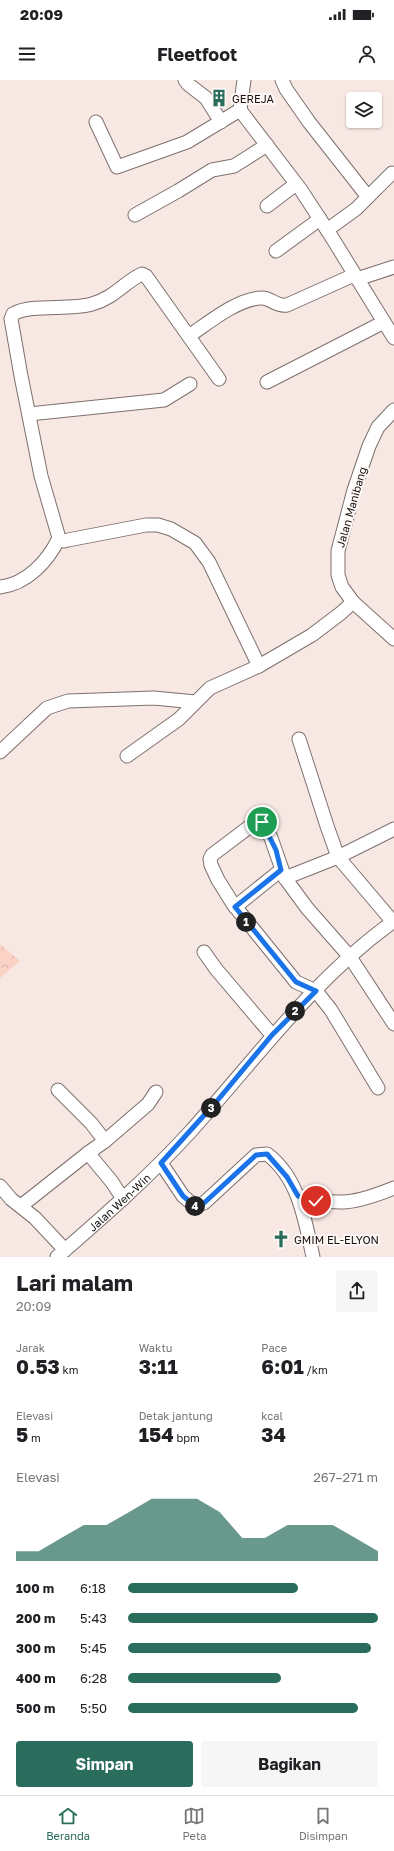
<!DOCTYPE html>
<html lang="id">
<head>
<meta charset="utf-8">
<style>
	body { margin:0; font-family:"Golos Text",sans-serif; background:#f6f6f6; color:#202124; height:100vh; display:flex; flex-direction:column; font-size:15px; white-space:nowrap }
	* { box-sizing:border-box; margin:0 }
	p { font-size:13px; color:#757577 }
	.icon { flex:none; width:22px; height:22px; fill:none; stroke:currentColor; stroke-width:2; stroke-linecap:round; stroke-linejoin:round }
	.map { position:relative; height:1177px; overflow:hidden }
	.details { display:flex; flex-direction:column; background:#fff; flex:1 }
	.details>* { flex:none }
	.controls { position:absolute; left:346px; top:12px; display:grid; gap:8px }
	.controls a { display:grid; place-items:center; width:36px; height:36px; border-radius:4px; background:#fff; box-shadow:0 1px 3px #0004; font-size:20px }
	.pin { position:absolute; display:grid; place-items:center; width:34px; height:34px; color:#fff; margin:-17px; border:2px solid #fff; border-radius:50%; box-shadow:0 1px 4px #0007 }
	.km { position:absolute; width:20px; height:20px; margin:-10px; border-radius:50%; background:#222; color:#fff; font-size:11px; line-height:20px; text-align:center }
	.round { display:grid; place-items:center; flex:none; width:42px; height:42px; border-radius:4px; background:#f6f6f6 }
	.overview { display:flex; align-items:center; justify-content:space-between; height:68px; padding:0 16px }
	h1 { font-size:22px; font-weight:700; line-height:30px }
	.figures { display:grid; grid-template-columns:repeat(3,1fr); gap:6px; height:68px; padding:4px 16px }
	.figures div { display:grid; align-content:center }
	.figures b { font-size:20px; font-weight:700 }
	.figures small { font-size:11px; font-weight:400 }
	.figures p { font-size:11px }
	.chart { height:112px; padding:8px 16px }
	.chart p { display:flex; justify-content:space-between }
	.chart svg { width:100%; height:72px; margin-top:4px; fill:#2b6d5c; opacity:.7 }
	.action { display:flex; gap:8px; margin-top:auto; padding:8px 16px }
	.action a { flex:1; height:46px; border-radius:4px; background:#2b6d5c; color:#fff; font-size:16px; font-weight:700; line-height:46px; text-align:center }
	.action a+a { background:#f6f6f6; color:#202124 }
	ul { padding:0 16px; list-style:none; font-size:13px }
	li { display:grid; grid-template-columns:64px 48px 1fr; align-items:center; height:30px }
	li i { height:10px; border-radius:5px; background:#2b6d5c }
	.status { display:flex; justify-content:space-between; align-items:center; height:28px; padding:0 20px; background:#fff; direction:ltr }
	.status svg { height:11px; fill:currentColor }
	header { display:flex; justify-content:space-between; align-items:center; height:52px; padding:0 16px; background:#fff; font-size:18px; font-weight:700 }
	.tab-bar { display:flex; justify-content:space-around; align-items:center; height:56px; border-top:1px solid #e0e0e0; background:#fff; font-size:11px; color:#757577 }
	.tab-bar a { display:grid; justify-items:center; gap:2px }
	.tab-bar .active { color:#2b6d5c }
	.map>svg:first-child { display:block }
</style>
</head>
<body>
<div class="status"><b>20:09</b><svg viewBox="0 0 49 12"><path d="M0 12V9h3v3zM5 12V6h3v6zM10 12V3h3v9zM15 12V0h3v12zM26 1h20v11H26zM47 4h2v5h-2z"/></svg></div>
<header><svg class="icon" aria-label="menu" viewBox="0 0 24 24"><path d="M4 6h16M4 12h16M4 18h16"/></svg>Fleetfoot<svg class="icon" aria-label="person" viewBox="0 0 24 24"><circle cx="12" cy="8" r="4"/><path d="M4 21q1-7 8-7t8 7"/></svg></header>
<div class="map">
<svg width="394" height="1177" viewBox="0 0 394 1177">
	<defs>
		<pattern id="park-crowns" width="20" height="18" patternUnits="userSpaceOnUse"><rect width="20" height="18" fill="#fbd2c6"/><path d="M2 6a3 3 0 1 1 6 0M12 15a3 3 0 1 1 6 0" fill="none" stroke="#d6b3a9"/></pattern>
	</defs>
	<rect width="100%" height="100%" fill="#f8e8e3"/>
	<polygon fill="url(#park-crowns)" points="0,864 20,881 0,898"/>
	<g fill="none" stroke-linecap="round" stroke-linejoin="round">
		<g stroke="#7e706c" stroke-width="15">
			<g id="minor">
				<polyline points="185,0 188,4 206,18 221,42"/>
				<polyline points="282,0 286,9 309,42 368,117 356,129 327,150"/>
				<polyline points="240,30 244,0"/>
				<polyline points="96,42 117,87 187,62 240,30 301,110 331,156 384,242"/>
				<polyline points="368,117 392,93"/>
				<polyline points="267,126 296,104"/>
				<polyline points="135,135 178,111 212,90 234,86 267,65"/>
				<polyline points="276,171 320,139"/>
				<polyline points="357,199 394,187"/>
				<path d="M189 256C208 243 237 219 261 218 271 217 275 227 287 225L354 195"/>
				<path d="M219 299 146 196 142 194C124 202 116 217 92 224 69 231 32 223 13 234L11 239 21 296 41 396 59 458 64 461 68 460 146 445H158L171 449 195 463 209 482 259 586"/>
				<polyline points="267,302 384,242 394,258"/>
				<polyline points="394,330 378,347 369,366 354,410 338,471 338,495 342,507 353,522 394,559"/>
				<polyline points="29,334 164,320 190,304"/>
				<path d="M0 507C27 504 48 481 59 458"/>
				<polyline points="299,659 327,746 338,777 393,842"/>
				<polyline points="0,672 47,628 68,621 154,618 195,622"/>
				<polyline points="127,676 179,639 210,608 259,586 312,555 341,533 353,522"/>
				<polyline points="285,798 338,777 394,749"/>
				<polyline points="235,827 281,790"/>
				<polyline points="204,872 216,889 272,955"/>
				<polyline points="378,1008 331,930 316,911 296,902 233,824 218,800 211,785 210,779 212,775 257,741 262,742 271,758 285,798 307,828 350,877 394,944"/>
				<polyline points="58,1010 91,1043 105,1061 88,1073 112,1102 123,1119"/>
				<polyline points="105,1061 148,1024 156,1012"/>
				<path d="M161 1083 183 1116 195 1126 204 1123 256 1075 267 1074C299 1098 305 1140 313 1177"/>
				<polyline points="0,1106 11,1119 35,1138 65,1170"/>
				<path d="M298 1116C339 1126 355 1124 394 1108"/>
				<polyline points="21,1126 88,1073"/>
				<path id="s1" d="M57 1177C103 1137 149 1097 190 1052 255 980 314 898 394 841"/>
			</g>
		</g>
		<use href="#minor" stroke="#fff" stroke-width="13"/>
	</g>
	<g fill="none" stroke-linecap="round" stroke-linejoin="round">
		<g stroke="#fff" stroke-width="8">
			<polyline id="route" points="262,742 276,770 281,790 235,827 296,902 316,911 272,955 217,1021 161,1083 183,1116 195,1126 204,1123 256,1075 267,1074 287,1097 298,1116 316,1121"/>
		</g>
		<use href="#route" stroke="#1a73e8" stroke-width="5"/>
	</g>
	<defs>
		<g id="building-bare" transform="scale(1.38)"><path d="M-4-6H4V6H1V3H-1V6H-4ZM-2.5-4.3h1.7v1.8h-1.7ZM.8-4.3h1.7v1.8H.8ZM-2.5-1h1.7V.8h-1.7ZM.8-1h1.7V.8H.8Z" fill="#2b6d5c" stroke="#fef8f6" stroke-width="2.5" paint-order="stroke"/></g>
		<g id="church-bare" transform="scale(1.38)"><path d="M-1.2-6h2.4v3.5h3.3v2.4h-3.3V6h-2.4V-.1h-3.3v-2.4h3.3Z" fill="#2b6d5c" stroke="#fef8f6" stroke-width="2.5" paint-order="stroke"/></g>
	</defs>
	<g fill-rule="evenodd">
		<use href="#building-bare" x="219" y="18"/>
		<use href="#church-bare" x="281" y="1159"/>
	</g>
	<g text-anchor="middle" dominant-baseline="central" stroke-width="4" stroke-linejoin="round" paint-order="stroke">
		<g font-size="11" fill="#140e0d" stroke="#fef8f6" text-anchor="start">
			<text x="232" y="18">GEREJA</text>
			<text x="294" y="1159">GMIM EL-ELYON</text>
		</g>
		<g font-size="11" fill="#140e0d" stroke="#fef8f6">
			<text transform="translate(351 427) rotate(-74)">Jalan Manibang</text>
			<text stroke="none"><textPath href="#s1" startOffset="83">Jalan Wen-Win</textPath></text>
		</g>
	</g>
</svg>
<div class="controls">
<a><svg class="icon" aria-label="layers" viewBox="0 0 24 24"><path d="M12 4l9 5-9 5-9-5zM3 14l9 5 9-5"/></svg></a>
</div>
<div class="pin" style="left:262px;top:742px;background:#1e9e55"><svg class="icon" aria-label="arrive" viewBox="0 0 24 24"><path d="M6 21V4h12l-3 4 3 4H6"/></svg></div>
<div class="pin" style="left:316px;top:1121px;background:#d93025"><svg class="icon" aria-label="check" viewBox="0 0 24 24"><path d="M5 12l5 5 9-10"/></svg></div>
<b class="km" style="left:246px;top:842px">1</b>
<b class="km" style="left:295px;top:931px">2</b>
<b class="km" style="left:211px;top:1028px">3</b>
<b class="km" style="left:195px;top:1126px">4</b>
</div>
<section class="details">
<div class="overview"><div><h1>Lari malam</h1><p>20:09</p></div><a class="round"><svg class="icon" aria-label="share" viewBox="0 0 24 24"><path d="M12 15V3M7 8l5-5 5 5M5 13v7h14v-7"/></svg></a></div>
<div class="figures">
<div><p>Jarak</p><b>0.53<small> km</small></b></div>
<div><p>Waktu</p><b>3:11</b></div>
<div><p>Pace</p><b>6:01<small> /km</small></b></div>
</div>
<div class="figures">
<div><p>Elevasi</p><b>5<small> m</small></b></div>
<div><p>Detak jantung</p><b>154<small> bpm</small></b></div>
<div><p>kcal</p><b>34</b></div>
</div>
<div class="chart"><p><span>Elevasi</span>267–271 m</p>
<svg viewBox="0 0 160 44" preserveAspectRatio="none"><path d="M0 44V38L10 38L20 30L30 22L40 22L50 14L60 6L70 6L80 6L90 14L100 30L110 30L120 22L130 22L140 22L150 30L160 38V44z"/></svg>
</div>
<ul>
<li><b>100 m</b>6:18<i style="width:68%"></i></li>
<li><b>200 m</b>5:43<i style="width:100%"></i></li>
<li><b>300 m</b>5:45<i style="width:97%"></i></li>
<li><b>400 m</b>6:28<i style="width:61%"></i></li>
<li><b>500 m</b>5:50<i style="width:92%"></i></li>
</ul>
<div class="action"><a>Simpan</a><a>Bagikan</a></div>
</section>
<nav class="tab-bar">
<a class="active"><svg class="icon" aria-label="home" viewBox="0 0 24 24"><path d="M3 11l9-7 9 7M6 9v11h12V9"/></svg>Beranda</a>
<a><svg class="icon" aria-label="map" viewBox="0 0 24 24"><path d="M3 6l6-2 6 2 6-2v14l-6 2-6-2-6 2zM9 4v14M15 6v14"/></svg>Peta</a>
<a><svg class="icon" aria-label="saved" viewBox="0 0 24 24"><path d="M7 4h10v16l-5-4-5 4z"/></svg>Disimpan</a>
</nav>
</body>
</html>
